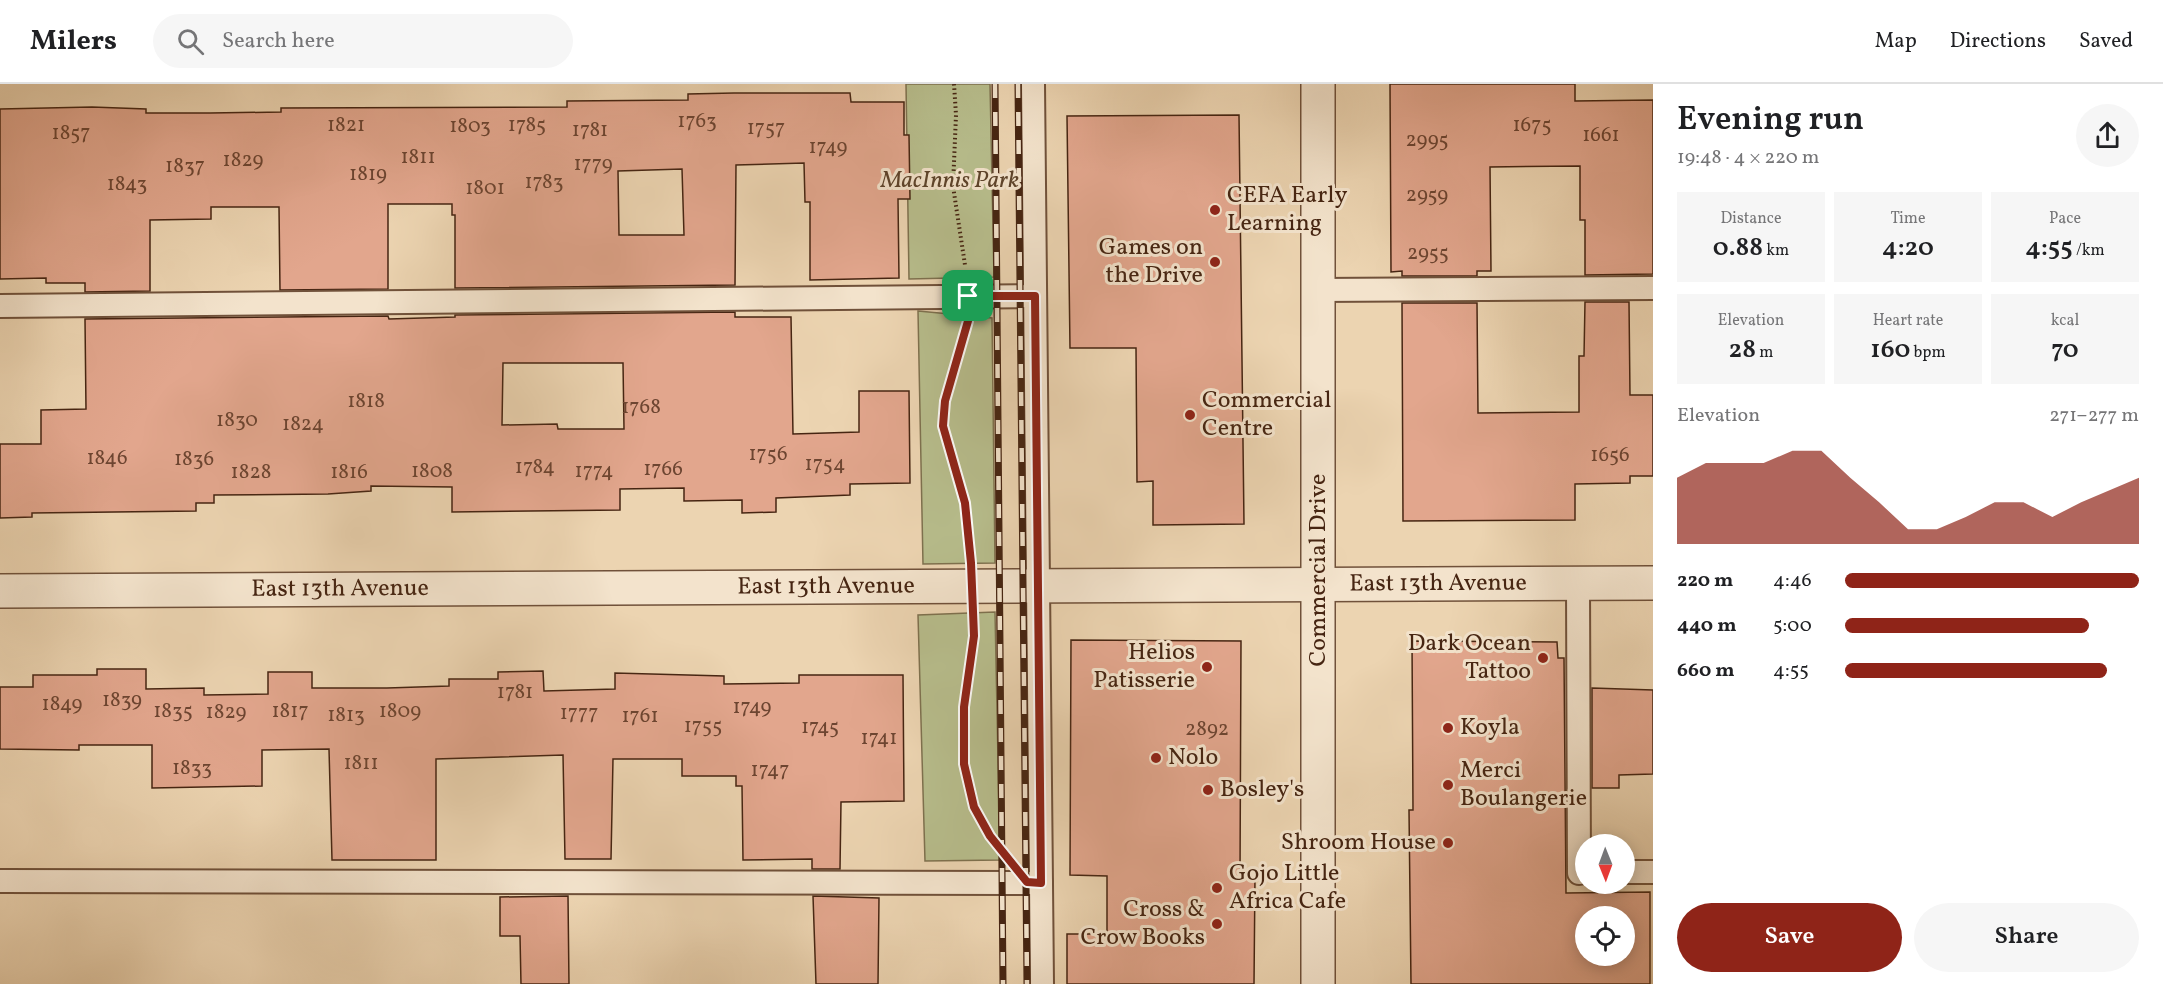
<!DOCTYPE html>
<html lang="en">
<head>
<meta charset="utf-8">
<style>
	body { margin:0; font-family:Vollkorn,serif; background:#f6f6f6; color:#202124; height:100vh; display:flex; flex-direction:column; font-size:22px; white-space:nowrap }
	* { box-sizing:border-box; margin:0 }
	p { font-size:20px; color:#757577 }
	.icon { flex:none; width:33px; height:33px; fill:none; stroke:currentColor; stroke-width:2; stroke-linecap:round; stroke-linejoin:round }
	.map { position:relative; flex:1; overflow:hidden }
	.drawer { display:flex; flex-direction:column; background:#fff; width:510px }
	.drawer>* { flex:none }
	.needle { width:39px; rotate:179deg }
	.buttons { position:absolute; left:1575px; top:750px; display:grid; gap:12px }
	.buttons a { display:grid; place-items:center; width:60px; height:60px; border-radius:50%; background:#fff; box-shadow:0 3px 15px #0003; font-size:30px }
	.pin { position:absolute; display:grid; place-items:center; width:51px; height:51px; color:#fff; margin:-26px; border-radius:12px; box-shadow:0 3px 9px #0006 }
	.round { display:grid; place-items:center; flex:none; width:63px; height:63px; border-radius:32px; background:#f6f6f6 }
	.summary { display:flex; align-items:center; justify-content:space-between; height:102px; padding:0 24px }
	h1 { font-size:33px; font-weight:600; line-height:45px }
	.figures { display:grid; grid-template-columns:repeat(3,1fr); gap:9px; height:102px; padding:6px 24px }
	.figures div { display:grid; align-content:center; border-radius:0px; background:#f6f6f6; text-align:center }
	.figures b { font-size:26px; font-weight:600 }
	.figures small { font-size:16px; font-weight:400 }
	.figures p { font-size:16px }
	.chart { height:168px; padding:12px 24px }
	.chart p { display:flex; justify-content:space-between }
	.chart svg { width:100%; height:108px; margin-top:6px; fill:#8f2418; opacity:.7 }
	.primary-button { display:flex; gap:12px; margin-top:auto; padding:12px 24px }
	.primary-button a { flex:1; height:69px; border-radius:36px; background:#8f2418; color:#fff; font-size:24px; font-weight:600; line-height:69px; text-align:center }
	.primary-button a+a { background:#f6f6f6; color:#202124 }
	ul { padding:0 24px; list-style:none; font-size:20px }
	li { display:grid; grid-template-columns:96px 72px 1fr; align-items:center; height:45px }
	li i { height:15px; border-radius:8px; background:#8f2418 }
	header { display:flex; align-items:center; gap:36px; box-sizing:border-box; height:84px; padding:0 30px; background:#fff; border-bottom:2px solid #e0e0e0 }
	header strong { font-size:28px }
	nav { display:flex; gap:33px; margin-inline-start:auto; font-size:21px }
	.search { width:420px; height:54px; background:#f6f6f6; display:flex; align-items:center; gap:15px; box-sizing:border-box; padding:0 21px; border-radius:33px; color:#757577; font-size:22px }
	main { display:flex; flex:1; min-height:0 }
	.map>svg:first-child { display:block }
</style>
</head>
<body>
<header>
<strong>Milers</strong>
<div class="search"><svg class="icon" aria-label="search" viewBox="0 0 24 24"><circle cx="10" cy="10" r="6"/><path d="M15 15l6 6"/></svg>Search here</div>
<nav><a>Map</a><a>Directions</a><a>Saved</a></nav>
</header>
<main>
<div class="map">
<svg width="1653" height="900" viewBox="0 0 1653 900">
	<rect width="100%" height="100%" fill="#ecd4b1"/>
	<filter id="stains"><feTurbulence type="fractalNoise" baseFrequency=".00333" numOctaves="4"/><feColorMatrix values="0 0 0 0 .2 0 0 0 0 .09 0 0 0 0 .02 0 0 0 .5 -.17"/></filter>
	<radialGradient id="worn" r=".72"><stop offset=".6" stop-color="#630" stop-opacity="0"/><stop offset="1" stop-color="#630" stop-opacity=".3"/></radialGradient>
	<g fill="#b7bd8c" stroke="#7e714f" stroke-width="1.5">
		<polygon points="906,0 990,0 994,193 909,195"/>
		<polygon points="918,227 992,234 995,479 923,480"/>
		<polygon points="995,528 1000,776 925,777 918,531"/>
	</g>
	<g fill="#e2a68d" stroke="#462512" stroke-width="1.5" fill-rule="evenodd">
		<polygon points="1390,0 1575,0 1575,17 1653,16 1653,190 1585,191 1585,136 1580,136 1580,82 1490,83 1491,187 1477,187 1477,192 1402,192 1402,187 1391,188"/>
		<path d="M734 9H850L851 18H904V51H909L910 115H898L899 194 810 196V118H805L804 79 736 81 735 201 455 204V131H452V120H388V205L280 206 279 123H211V135L150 136V207L85 208V199H46V194L0 195V25L92 23 146 25V29H210L281 28V24L567 23V17L688 16V10ZM682 85 684 151H619L618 87Z"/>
		<polygon points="1239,31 1244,440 1153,441 1153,397 1137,398 1136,264 1070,264 1067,32"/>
		<polygon points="1585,218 1629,218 1630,311 1653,311 1653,392 1630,392 1630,399 1575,400 1575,436 1403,437 1402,219 1477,219 1478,329 1579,328 1579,272 1584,272"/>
		<path d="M735 228V233H791L793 350 859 348V307H909L910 399 850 400V411L776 414V428L742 429V416L684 417V404L620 405V426L452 428V403L371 402V407L328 410 214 411V419H196V427L32 429V433L0 434V360H41V326L86 325 85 235 388 232 389 235 455 233V231ZM503 279H623L624 345H558L557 340 502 341Z"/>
		<polygon points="1071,556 1241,557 1240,792 1255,792 1254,900 1067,900 1067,850 1107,850 1107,792 1070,791"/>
		<path d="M1412 557 1557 558 1558 574H1564L1566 809 1650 808V900H1411L1409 726H1413ZM1586 832H1624V872H1586Z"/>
		<polygon points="97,585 146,585 146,605 204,604 204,611 268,610 268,588 312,588 312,604 387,604 449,602 449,595 498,595 498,588 543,587 544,607 615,605 615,589 724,592 724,600 799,599 799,591 903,591 904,717 841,718 840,785 812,785 812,775 743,776 742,702 736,702 736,692 682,692 682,675 613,675 611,775 565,775 563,671 436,675 436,776 332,776 329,665 262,666 262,702 152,704 152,661 79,661 79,666 0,665 0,603 33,603 33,591 97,591"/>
		<polygon points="1592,604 1653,606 1653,690 1619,691 1619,704 1592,704"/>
		<polygon points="568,812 569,900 521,900 520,852 500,852 500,813"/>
		<polygon points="813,812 879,814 878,900 816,900"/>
	</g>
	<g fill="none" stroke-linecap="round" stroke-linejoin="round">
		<g stroke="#70513a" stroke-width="26">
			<g id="service">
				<polyline points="1033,0 1042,900"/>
				<polyline points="1318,206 1653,204"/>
				<polyline points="0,222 1035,212"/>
				<polyline points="1578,499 1579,789 1586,788"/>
				<polyline points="1624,788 1653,788"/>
				<polyline points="0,797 1041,799"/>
			</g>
		</g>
		<g stroke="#70513a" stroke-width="36">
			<g id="minor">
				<path id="s1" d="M0 507 1653 499"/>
			</g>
		</g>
		<g stroke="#70513a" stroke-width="36">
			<polyline id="tertiary" points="1318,900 1318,0"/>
		</g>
		<g stroke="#462512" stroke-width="4" stroke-dasharray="1.5 3" stroke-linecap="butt">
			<polyline points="954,0 956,31 953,102 965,181"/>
			<polyline points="966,242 945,317 943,342 965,419 969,466"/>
			<path d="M973 539C974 568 967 594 964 622 959 675 969 726 1002 767"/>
		</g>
		<use href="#service" stroke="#f3e3cc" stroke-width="22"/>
		<use href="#minor" stroke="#f3e3cc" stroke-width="33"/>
		<use href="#tertiary" stroke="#f3e3cc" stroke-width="33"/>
		<g stroke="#462512" stroke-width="7">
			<g id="rail">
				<polyline points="995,0 1003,900"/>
				<polyline points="1018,0 1027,900"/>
			</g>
		</g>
		<use href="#rail" stroke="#f3e3cc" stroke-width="4.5" stroke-dasharray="14" stroke-linecap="butt"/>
	</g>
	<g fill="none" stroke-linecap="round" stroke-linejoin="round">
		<g stroke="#fff" stroke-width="12">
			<polygon id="route" points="968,212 1035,212 1041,799 1027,798 990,752 974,723 964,680 964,623 974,552 971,479 965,419 943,342 945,317 968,237"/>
		</g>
		<use href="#route" stroke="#8f2418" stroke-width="8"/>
	</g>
	<g fill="#8f2418" stroke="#f3e3cc" stroke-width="2">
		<circle cx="1215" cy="126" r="6"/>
		<circle cx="1215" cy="178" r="6"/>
		<circle cx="1190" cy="331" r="6"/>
		<circle cx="1543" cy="574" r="6"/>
		<circle cx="1207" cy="583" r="6"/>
		<circle cx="1448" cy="644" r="6"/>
		<circle cx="1156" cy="674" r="6"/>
		<circle cx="1448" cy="701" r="6"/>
		<circle cx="1208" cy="706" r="6"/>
		<circle cx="1448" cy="759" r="6"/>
		<circle cx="1217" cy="804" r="6"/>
		<circle cx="1217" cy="840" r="6"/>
	</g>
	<g text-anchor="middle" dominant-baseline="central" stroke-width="6" stroke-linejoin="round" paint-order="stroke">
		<g font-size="21" fill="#6d4531">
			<text x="697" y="37">1763</text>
			<text x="346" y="41">1821</text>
			<text x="527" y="41">1785</text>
			<text x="1532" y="41">1675</text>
			<text x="470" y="42">1803</text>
			<text x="766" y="44">1757</text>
			<text x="590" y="46">1781</text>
			<text x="71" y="49">1857</text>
			<text x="1601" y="51">1661</text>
			<text x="1427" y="56">2995</text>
			<text x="828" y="63">1749</text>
			<text x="418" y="73">1811</text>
			<text x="243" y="76">1829</text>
			<text x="593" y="80">1779</text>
			<text x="185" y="82">1837</text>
			<text x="368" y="90">1819</text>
			<text x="544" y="98">1783</text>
			<text x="127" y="100">1843</text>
			<text x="485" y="104">1801</text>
			<text x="1427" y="111">2959</text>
			<text x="1428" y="169">2955</text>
			<text x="366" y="317">1818</text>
			<text x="641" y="323">1768</text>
			<text x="237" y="336">1830</text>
			<text x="303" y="340">1824</text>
			<text x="768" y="370">1756</text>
			<text x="1610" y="371">1656</text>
			<text x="107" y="374">1846</text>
			<text x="194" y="375">1836</text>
			<text x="825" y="380">1754</text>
			<text x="535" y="383">1784</text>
			<text x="663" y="385">1766</text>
			<text x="432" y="387">1808</text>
			<text x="594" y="387">1774</text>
			<text x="251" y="388">1828</text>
			<text x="349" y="388">1816</text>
			<text x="515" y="608">1781</text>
			<text x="122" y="616">1839</text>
			<text x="62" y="620">1849</text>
			<text x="752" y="623">1749</text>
			<text x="173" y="627">1835</text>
			<text x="290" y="627">1817</text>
			<text x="400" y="627">1809</text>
			<text x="226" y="628">1829</text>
			<text x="579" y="629">1777</text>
			<text x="346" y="631">1813</text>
			<text x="640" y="632">1761</text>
			<text x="703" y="642">1755</text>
			<text x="820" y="643">1745</text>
			<text x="1207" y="645">2892</text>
			<text x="879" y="654">1741</text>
			<text x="361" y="679">1811</text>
			<text x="192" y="684">1833</text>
			<text x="770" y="686">1747</text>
		</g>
		<g font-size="24" font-style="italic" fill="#5d432a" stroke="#f3e3cc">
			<text x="950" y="97">MacInnis Park</text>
		</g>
		<g font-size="24" fill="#462512" stroke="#f3e3cc" text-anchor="start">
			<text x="1227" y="112">CEFA Early<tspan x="1227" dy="28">Learning</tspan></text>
			<text x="1203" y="164" text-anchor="end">Games on<tspan x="1203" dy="28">the Drive</tspan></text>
			<text x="1202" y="317">Commercial<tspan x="1202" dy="28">Centre</tspan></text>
			<text x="1531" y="560" text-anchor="end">Dark Ocean<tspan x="1531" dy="28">Tattoo</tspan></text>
			<text x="1195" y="569" text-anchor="end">Helios<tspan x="1195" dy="28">Patisserie</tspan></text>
			<text x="1460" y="644">Koyla</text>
			<text x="1168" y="674">Nolo</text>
			<text x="1460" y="687">Merci<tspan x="1460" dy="28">Boulangerie</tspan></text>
			<text x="1220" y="706">Bosley's</text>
			<text x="1436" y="759" text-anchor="end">Shroom House</text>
			<text x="1229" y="790">Gojo Little<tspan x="1229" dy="28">Africa Cafe</tspan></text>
			<text x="1205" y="826" text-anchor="end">Cross &amp;<tspan x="1205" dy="28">Crow Books</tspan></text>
		</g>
		<g font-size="24" fill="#462512" stroke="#f3e3cc">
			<text transform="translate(1319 486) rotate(-90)">Commercial Drive</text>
			<text stroke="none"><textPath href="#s1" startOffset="1438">East 13th Avenue</textPath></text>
			<text stroke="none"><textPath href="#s1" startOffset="826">East 13th Avenue</textPath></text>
			<text stroke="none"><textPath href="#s1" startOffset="340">East 13th Avenue</textPath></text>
		</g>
	</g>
	<rect width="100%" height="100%" filter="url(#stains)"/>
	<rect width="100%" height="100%" fill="url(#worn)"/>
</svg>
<div class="buttons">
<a><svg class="needle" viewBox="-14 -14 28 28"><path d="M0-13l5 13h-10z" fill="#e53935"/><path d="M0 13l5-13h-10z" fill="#757577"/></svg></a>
<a><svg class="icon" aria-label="locate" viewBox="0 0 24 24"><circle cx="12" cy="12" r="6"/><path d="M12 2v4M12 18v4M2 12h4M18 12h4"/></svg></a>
</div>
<div class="pin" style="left:968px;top:212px;background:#1e9e55"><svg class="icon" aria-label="arrive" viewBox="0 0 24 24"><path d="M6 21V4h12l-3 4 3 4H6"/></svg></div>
</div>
<section class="drawer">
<div class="summary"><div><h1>Evening run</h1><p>19:48 · 4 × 220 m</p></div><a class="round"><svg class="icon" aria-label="share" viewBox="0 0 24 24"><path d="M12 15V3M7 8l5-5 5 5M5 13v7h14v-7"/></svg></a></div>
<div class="figures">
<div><p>Distance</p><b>0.88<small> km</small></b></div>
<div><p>Time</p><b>4:20</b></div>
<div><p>Pace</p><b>4:55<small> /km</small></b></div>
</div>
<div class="figures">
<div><p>Elevation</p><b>28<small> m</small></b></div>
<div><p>Heart rate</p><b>160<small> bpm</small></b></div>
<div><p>kcal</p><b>70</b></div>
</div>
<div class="chart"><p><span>Elevation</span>271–277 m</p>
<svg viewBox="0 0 160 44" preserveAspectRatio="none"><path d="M0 44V17L10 11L20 11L30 11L40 6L50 6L60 17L70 27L80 38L90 38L100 33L110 27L120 27L130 33L140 27L150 22L160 17V44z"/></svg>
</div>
<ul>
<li><b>220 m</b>4:46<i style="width:100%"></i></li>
<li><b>440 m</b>5:00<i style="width:83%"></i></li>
<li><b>660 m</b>4:55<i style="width:89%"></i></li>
</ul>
<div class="primary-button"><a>Save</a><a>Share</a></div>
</section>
</main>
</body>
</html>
